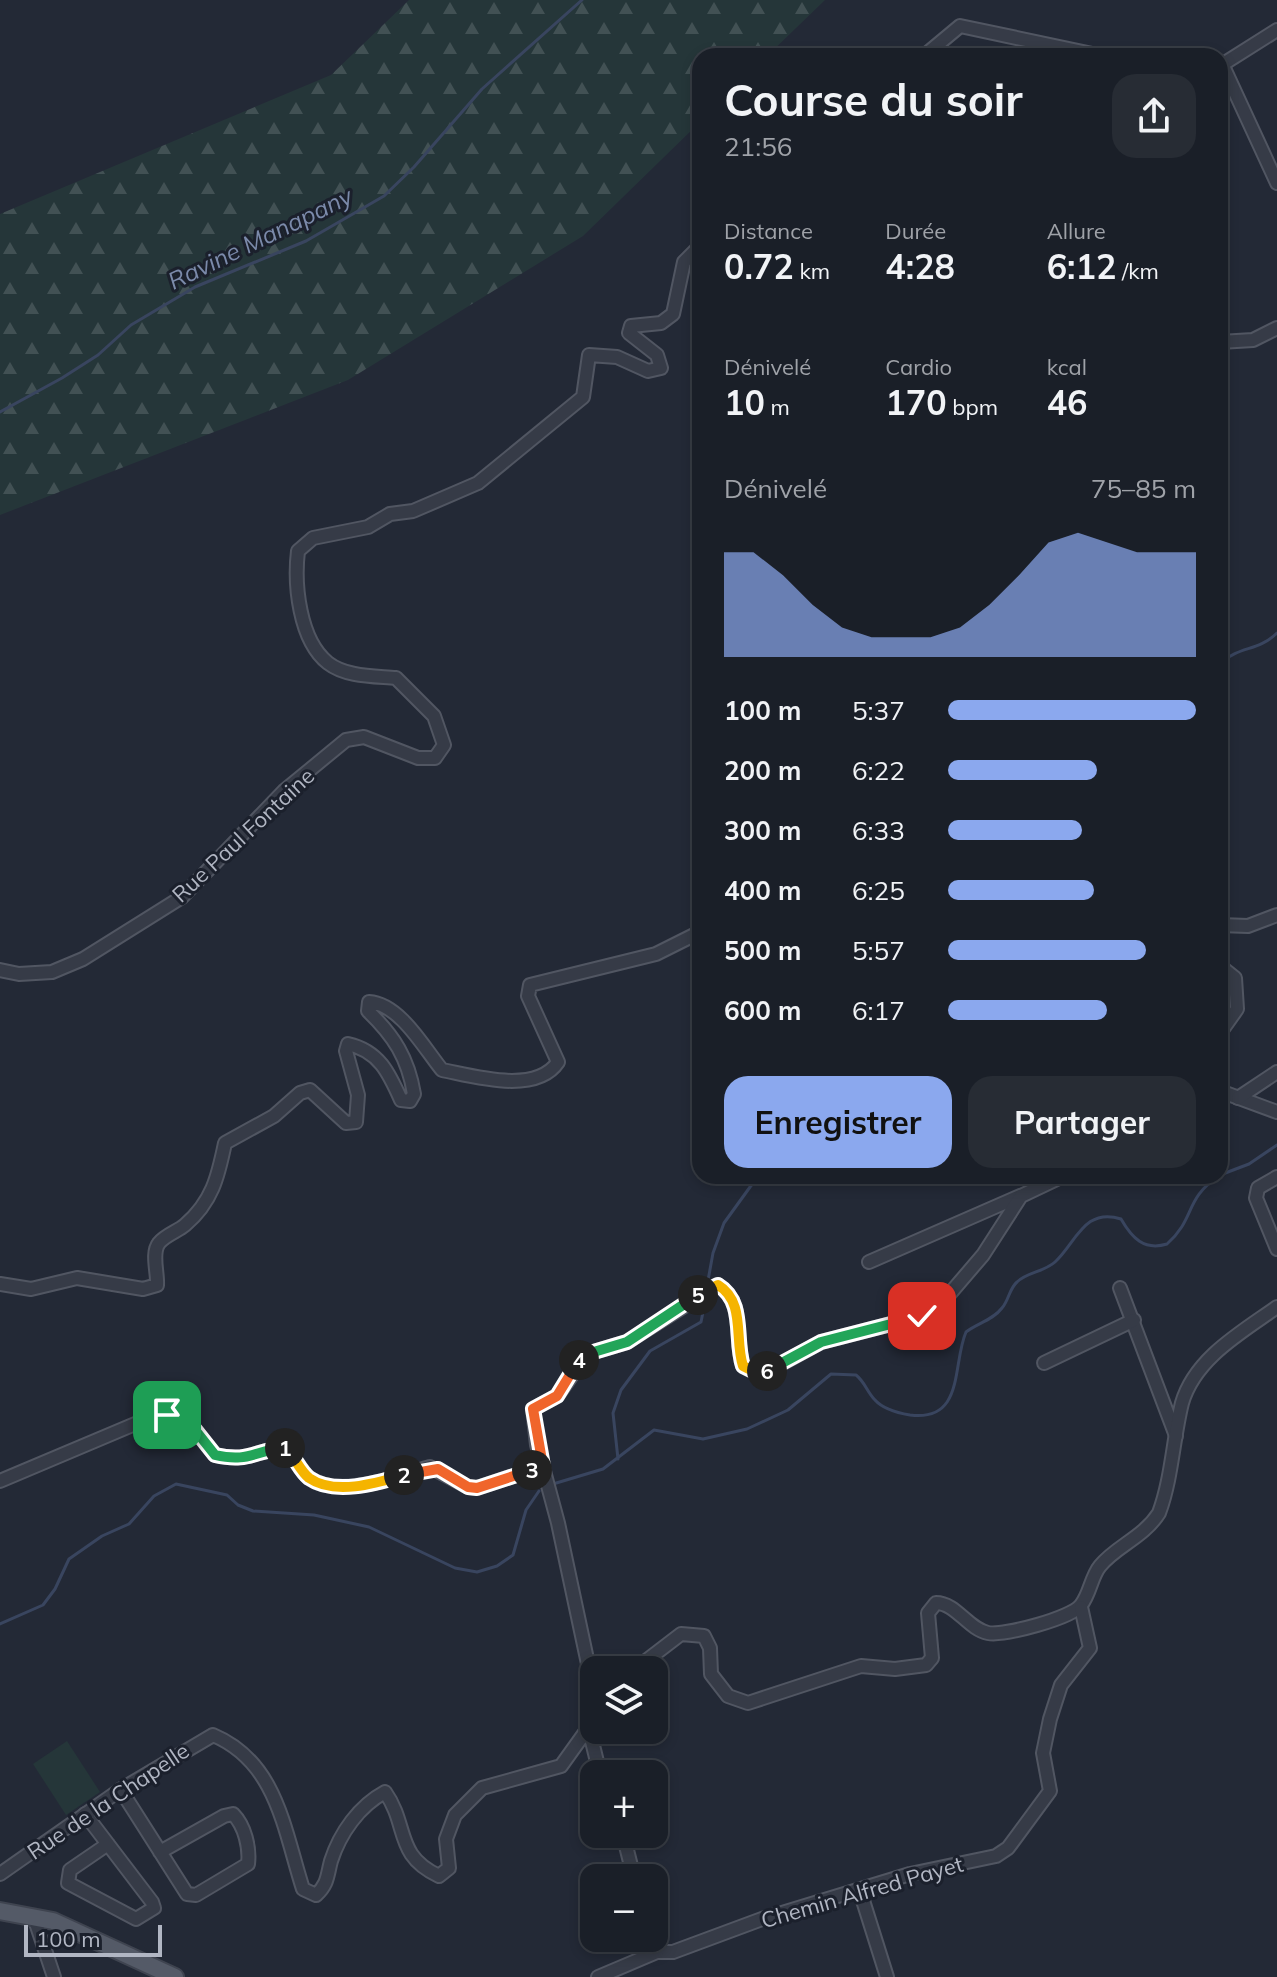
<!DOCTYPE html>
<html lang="fr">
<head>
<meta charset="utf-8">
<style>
	body { margin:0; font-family:Mulish,sans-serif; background:#272c34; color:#f1f3f6; height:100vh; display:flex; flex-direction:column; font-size:30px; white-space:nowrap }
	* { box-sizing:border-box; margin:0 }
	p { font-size:26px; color:#9fa2a8 }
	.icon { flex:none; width:44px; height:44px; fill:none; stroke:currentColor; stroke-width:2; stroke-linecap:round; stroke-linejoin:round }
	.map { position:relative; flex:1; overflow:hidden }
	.side { position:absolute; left:692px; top:48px; width:536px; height:1136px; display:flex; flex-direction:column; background:#1a1f28; border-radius:24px; box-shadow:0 4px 12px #0003,0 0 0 2px #383d45 }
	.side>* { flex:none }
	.controls { position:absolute; left:580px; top:1656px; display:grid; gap:16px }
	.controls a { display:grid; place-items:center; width:88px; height:88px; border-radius:16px; background:#1a1f28; box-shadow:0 4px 12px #0003,0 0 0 2px #383d45; font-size:40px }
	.scale { position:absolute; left:24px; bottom:20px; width:138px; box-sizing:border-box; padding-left:8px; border:4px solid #b1b6c3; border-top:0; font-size:22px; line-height:28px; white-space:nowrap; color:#b1b6c3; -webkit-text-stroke:6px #1b202c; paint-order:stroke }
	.pin { position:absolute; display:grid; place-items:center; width:68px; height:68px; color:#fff; margin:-34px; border-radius:16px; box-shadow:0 4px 12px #0006 }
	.km { position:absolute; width:40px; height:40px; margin:-20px; border-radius:50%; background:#222; color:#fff; font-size:22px; line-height:40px; text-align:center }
	.round { display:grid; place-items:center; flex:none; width:84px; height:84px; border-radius:24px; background:#272c34 }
	.summary { display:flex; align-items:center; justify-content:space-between; height:136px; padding:0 32px }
	h1 { font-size:44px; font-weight:700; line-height:60px }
	.figures { display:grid; grid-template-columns:repeat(3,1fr); gap:12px; height:136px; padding:8px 32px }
	.figures div { display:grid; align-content:center }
	.figures b { font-size:34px; font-weight:700 }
	.figures small { font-size:22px; font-weight:400 }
	.figures p { font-size:22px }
	.chart { height:224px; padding:16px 32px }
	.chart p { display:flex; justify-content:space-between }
	.chart svg { width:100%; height:144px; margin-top:8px; fill:#8ba8ee; opacity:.7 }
	.primary-button { display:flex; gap:16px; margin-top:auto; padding:16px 32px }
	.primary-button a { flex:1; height:92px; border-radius:24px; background:#8ba8ee; color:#111; font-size:32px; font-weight:700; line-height:92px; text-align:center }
	.primary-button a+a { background:#272c34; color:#f1f3f6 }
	ul { padding:0 32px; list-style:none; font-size:26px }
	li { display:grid; grid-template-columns:128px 96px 1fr; align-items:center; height:60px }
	li i { height:20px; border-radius:10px; background:#8ba8ee }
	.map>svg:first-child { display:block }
</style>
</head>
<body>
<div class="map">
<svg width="1277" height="1977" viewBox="0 0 1277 1977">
	<defs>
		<pattern id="forest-firs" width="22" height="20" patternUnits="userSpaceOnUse" patternTransform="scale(2)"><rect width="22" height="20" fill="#253639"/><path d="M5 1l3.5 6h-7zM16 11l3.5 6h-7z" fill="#425154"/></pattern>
	</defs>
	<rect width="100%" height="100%" fill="#232936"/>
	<polygon fill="url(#forest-firs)" points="409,0 825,0 767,56 700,56 700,122 583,236 348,380 0,515 0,214 331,75"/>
	<polygon fill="#253639" points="67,1741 100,1792 66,1815 33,1764"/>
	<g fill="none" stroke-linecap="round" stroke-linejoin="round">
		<g stroke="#39455f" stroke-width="3">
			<polyline points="0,412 62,378 98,355 131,325 195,287 306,241 384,196 414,167 482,89 582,0"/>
			<path d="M1220 663C1242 645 1257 652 1277 633"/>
			<polyline points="1220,1175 1249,1164 1277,1145"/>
			<polyline points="707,1286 713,1253 724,1223 758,1176"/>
			<polyline points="618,1459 613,1413 621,1390 650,1351 701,1322 706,1297"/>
			<path d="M553 1484 603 1469 654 1430 703 1439 747 1429 788 1410 831 1374 856 1375C865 1382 867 1392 875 1400 883 1409 898 1413 910 1415 965 1422 952 1364 966 1332 978 1323 993 1320 1002 1308 1009 1300 1009 1289 1017 1282 1027 1272 1044 1272 1055 1262 1076 1243 1084 1207 1121 1219 1132 1238 1144 1251 1167 1244 1196 1218 1184 1199 1219 1176"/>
			<polyline points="0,1624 43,1605 55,1589 69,1559 102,1536 129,1524 154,1496 176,1484 227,1495 238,1505 253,1511 314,1515 369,1527 455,1568 477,1572 497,1566 513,1555 526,1510 539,1491"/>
		</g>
		<g stroke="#515662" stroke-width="16">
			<g id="minor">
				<polyline points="924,56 960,26 1102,56"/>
				<polyline points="1220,66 1277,30"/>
				<polyline points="1223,66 1277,183"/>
				<polyline points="1220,342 1253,340 1277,328"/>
				<polyline points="1220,925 1248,926 1277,915"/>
				<polyline points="1220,966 1235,978 1237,1009 1220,1033"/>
				<path d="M0 970 19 974 52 972 83 959 182 897 284 791 346 740 364 737 418 758H435L444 745 434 716 396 678C374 676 346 677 328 663 299 640 294 584 298 551L313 538 368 527 390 514 413 511 478 483 583 397 589 355 617 357 648 371 661 368 657 355 629 333 631 326 661 323 673 314 684 262 700 246"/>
				<polyline points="1220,1091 1277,1112"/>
				<polyline points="1238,1098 1277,1072"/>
				<polyline points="1277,1177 1258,1188 1256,1198 1277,1249"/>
				<polyline points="869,1262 1020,1196"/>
				<path d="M0 1284 31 1289 77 1278 143 1289 157 1285C158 1273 151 1253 159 1243 165 1235 178 1231 185 1225 212 1202 218 1177 225 1143L274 1116 300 1093 310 1090 346 1123 356 1122 358 1095 346 1051 348 1044C379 1051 389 1073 401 1100L410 1101 414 1094C408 1058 394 1036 368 1011L369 1002C400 1004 424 1048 442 1070 473 1076 536 1095 558 1062L528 996 530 985 656 954 700 932"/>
				<polyline points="1120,1288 1176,1436"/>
				<polyline points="1044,1363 1134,1320"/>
				<path d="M0 1481 161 1413 192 1426 215 1455C250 1463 254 1450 285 1448 295 1456 299 1469 308 1477 337 1500 399 1476 430 1467L468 1487 477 1488 543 1466"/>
				<path d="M634 1670 681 1634 704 1636 710 1648 711 1674 728 1696 748 1703 861 1666 895 1669 926 1665 932 1658 928 1613 936 1603C956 1603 968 1629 988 1633 1004 1636 1072 1618 1081 1605 1090 1594 1091 1577 1100 1566 1116 1546 1143 1538 1159 1513 1172 1478 1173 1439 1182 1403 1195 1358 1242 1332 1277 1307"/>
				<path d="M594 1692 558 1523 537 1445 533 1409 557 1396 587 1354 627 1342 718 1285C746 1302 734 1339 743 1366L765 1373 821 1342 922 1316 941 1304 983 1255 1021 1196 1063 1176"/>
				<polyline points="589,1729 600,1774"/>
				<path d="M120 1790 124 1795 187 1894 196 1895 248 1864C250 1848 245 1826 233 1814L224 1816 160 1852"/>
				<polyline points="85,1814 152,1902 154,1908 136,1919 68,1883 70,1870 108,1844"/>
				<polyline points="623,1834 634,1878"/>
				<path d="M0 1874 120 1790 213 1735C277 1762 284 1830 303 1889L316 1895C328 1884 327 1876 331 1861 340 1833 359 1806 385 1792 409 1826 394 1855 439 1876L449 1868 446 1839 455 1815 482 1788 561 1766 594 1720"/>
				<polyline points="860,1891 887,1977"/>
				<polyline points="34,1917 54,1977"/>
				<polyline points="648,1938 657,1952 673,1952 762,1919 910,1874 996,1856 1008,1848 1050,1791 1043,1753 1050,1719 1061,1685 1090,1648 1081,1607"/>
				<polyline points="598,1977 657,1952"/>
			</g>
		</g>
		<g stroke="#3f4450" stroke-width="20">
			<polyline id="major" points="0,1911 53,1921 175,1977"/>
		</g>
		<use href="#minor" stroke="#363b47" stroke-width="12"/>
		<use href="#major" stroke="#545a67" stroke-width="16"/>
	</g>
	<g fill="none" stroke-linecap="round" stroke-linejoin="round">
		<g stroke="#fff" stroke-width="16">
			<path id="split-1" d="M167 1415 192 1426 215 1455C250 1463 254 1450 285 1448"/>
		</g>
		<g stroke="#fff" stroke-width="16">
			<path id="split-2" d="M285 1448C295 1456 299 1470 309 1478 335 1496 377 1483 404 1475"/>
		</g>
		<g stroke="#fff" stroke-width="16">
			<polyline id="split-3" points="404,1475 438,1469 468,1487 477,1488 532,1470"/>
		</g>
		<g stroke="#fff" stroke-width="16">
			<polyline id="split-4" points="532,1470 543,1466 533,1409 557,1396 579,1360"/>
		</g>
		<g stroke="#fff" stroke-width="16">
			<polyline id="split-5" points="579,1360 587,1354 627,1342 698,1295"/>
		</g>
		<g stroke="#fff" stroke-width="16">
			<path id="split-6" d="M698 1295 718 1285C746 1302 734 1339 743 1366L753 1371H767"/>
		</g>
		<g stroke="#fff" stroke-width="16">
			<polyline id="split-7" points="767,1371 821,1342 922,1316"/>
		</g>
		<use href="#split-1" stroke="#22a559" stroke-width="10"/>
		<use href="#split-2" stroke="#f5b400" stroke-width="10"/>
		<use href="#split-3" stroke="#f0652b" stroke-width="10"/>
		<use href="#split-4" stroke="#f0652b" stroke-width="10"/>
		<use href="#split-5" stroke="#22a559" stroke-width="10"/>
		<use href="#split-6" stroke="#f5b400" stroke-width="10"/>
		<use href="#split-7" stroke="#22a559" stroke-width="10"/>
	</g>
	<g text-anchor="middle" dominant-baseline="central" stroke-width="6" stroke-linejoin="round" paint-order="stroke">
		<g font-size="22" fill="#b1b6c3" stroke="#1b202c">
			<text transform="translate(243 835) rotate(-43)">Rue Paul Fontaine</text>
			<text transform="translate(108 1801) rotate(-34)">Rue de la Chapelle</text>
			<text transform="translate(862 1892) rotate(-16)">Chemin Alfred Payet</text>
		</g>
		<g font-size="24" font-style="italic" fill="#7b8aaa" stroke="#1b202c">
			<text transform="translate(260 238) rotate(-26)">Ravine Manapany</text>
		</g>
	</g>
</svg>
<div class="controls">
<a><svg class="icon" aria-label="layers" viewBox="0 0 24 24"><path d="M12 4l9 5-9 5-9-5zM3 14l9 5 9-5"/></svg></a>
<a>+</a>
<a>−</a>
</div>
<div class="scale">100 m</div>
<div class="pin" style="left:167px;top:1415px;background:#1e9e55"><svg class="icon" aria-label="arrive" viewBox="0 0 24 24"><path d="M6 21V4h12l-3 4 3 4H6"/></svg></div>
<div class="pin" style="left:922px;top:1316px;background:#d93025"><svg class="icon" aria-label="check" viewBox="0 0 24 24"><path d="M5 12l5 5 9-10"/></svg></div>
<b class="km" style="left:285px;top:1448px">1</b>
<b class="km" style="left:404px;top:1475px">2</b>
<b class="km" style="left:532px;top:1470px">3</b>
<b class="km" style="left:579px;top:1360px">4</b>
<b class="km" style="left:698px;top:1295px">5</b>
<b class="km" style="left:767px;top:1371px">6</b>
<section class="side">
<div class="summary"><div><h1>Course du soir</h1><p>21:56</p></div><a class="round"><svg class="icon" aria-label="share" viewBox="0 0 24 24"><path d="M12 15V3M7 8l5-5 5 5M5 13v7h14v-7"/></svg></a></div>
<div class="figures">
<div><p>Distance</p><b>0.72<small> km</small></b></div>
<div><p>Durée</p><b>4:28</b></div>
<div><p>Allure</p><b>6:12<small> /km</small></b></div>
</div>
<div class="figures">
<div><p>Dénivelé</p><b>10<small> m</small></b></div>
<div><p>Cardio</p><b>170<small> bpm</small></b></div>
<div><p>kcal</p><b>46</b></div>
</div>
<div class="chart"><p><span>Dénivelé</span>75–85 m</p>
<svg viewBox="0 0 160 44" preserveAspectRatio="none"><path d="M0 44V12L10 12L20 19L30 28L40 35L50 38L60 38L70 38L80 35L90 28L100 19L110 9L120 6L130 9L140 12L150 12L160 12V44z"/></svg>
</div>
<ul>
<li><b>100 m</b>5:37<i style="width:100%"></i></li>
<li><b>200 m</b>6:22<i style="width:60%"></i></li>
<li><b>300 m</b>6:33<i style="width:54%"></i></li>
<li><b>400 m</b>6:25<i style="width:59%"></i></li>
<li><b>500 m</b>5:57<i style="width:80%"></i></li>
<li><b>600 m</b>6:17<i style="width:64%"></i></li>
</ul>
<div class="primary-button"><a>Enregistrer</a><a>Partager</a></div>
</section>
</div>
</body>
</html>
